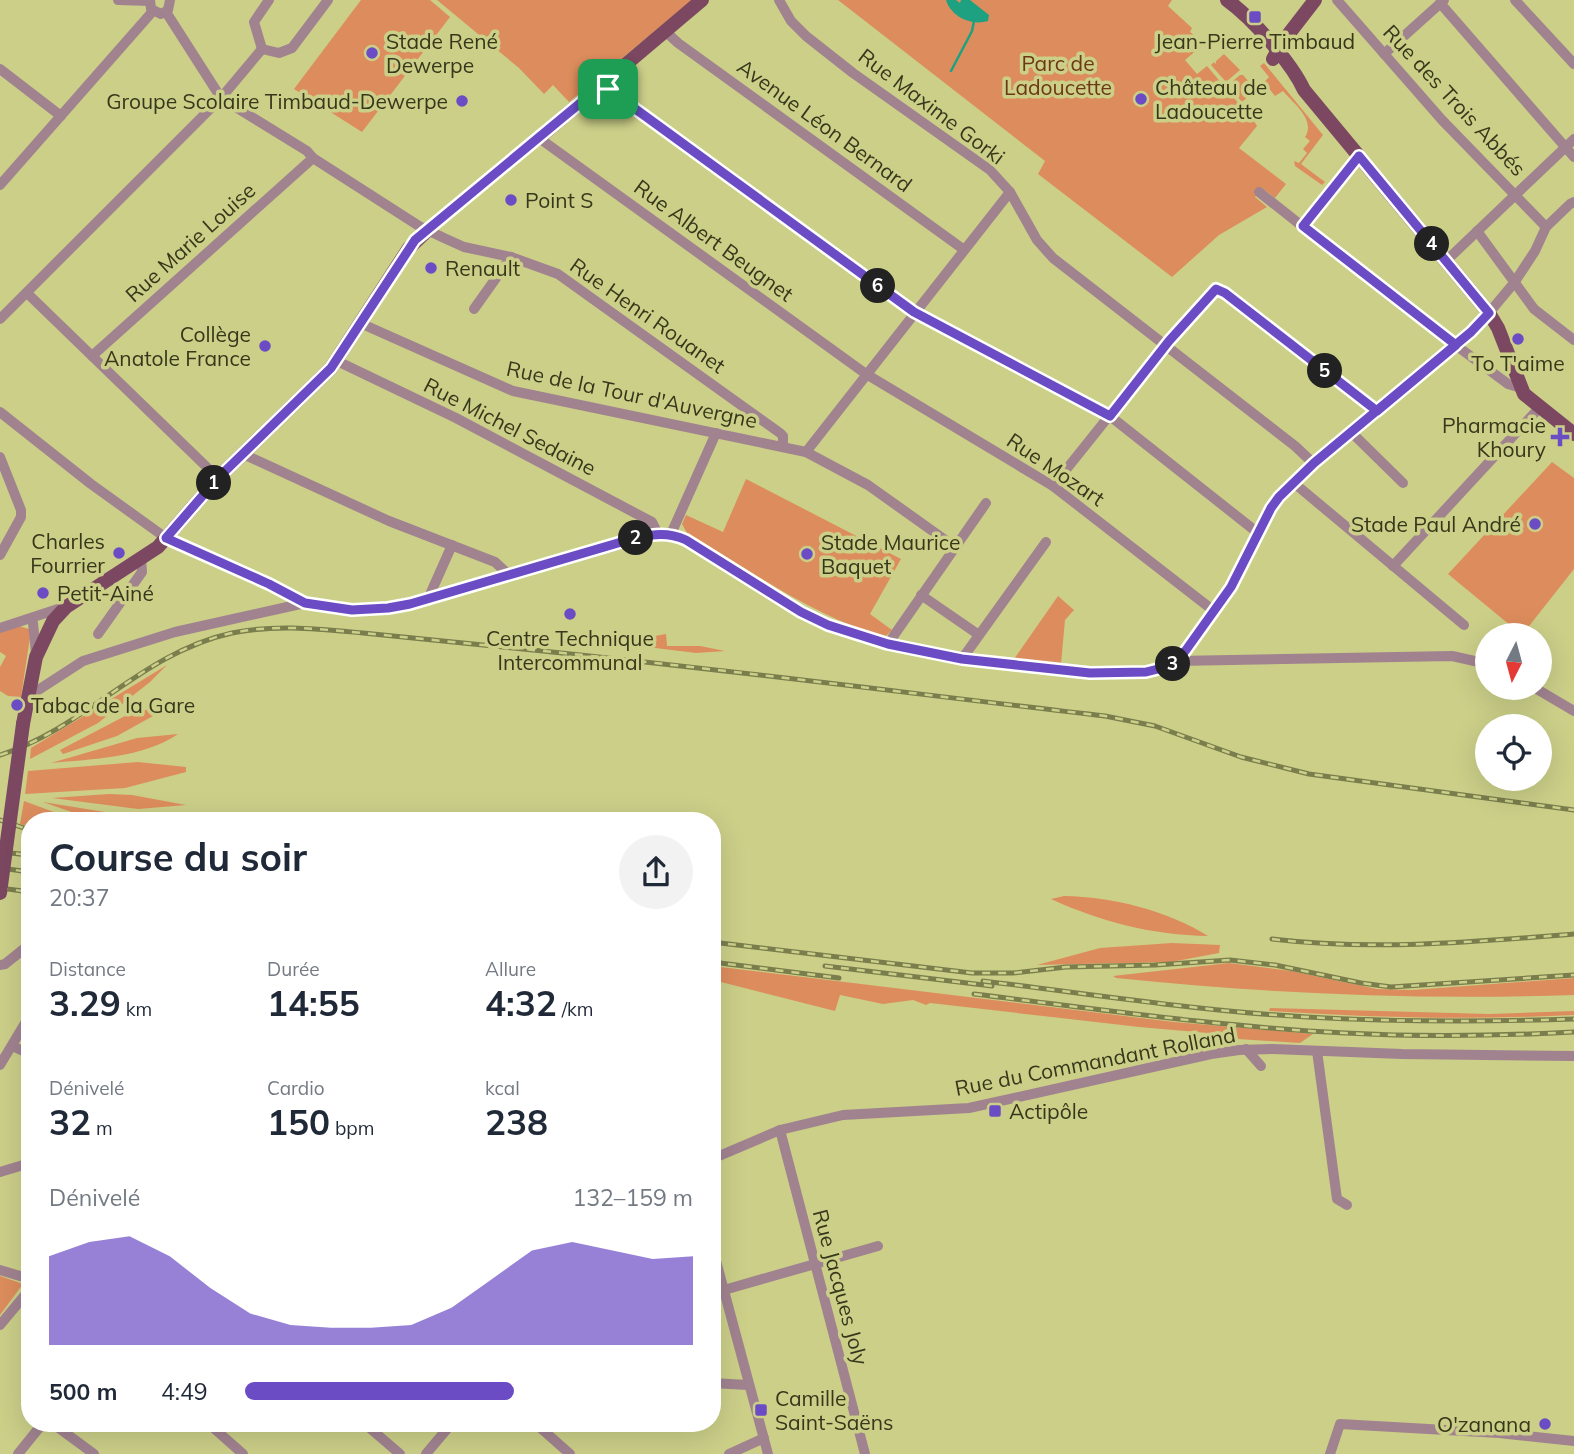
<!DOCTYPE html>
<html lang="fr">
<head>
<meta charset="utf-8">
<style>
	body { margin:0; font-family:Mulish,sans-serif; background:#f2f2f3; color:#1f2937; height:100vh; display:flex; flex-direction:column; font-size:26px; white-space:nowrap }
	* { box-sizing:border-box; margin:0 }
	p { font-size:23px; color:#747a83 }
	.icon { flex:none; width:38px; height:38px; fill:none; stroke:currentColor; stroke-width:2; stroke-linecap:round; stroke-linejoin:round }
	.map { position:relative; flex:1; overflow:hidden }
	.details { position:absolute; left:21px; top:812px; width:700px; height:620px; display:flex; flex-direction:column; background:#fff; border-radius:28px; box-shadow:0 7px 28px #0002 }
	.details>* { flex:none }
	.needle { width:46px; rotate:186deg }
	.fabs { position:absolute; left:1475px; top:623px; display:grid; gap:14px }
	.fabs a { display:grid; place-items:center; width:77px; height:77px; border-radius:50%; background:#fff; box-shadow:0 7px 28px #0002; font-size:35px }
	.pin { position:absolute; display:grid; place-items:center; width:60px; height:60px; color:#fff; margin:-30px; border-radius:14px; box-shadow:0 4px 10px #0006 }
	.km { position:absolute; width:35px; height:35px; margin:-18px; border-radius:50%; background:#222; color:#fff; font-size:19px; line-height:35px; text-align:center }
	.round { display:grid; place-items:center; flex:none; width:74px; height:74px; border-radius:37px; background:#f2f2f3 }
	.summary { display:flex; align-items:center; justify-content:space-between; height:119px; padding:0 28px }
	h1 { font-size:38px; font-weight:700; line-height:52px }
	.stats { display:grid; grid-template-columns:repeat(3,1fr); gap:10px; height:119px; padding:7px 28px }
	.stats div { display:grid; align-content:center }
	.stats b { font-size:35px; font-weight:700 }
	.stats small { font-size:19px; font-weight:400 }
	.stats p { font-size:19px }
	.chart { height:196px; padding:14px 28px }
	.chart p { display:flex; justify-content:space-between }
	.chart svg { width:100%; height:126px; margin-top:7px; fill:#6b4cc5; opacity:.7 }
	ul { padding:0 28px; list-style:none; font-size:23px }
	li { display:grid; grid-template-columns:112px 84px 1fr; align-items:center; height:52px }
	li i { height:18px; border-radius:9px; background:#6b4cc5 }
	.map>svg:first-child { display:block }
</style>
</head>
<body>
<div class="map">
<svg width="1574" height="1454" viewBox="0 0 1574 1454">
	<rect width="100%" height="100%" fill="#cbcf88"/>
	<g fill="#dd8d5d">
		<polygon points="361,0 430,0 450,17 362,132 294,89"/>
		<polygon points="437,0 692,0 569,102 553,85 544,94 519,68"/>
		<polygon points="838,0 1172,0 1168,6 1192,28 1190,32 1205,43 1185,60 1197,74 1207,66 1256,124 1257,126 1239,148 1286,184 1275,198 1262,188 1255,197 1267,207 1219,235 1172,277 1038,174 1045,161"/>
		<polygon points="1224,54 1240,70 1226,82 1211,65 1214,62 1216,64 1216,61"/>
		<path d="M1264 63 1323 135 1301 164 1325 182 1322 185 1295 166 1294 161 1299 163 1307 153 1303 149 1310 141 1305 137C1316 120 1294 104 1283 91L1275 96 1264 82 1269 77 1260 66Z"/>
		<polygon points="1240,75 1243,75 1251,84 1245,89 1250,95 1242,102 1228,85"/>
		<polygon points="1552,462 1574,478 1574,569 1522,635 1448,574"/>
		<path d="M746 479 901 559 870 614 892 630 885 637C812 616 752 571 687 533L682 524 686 515 723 532Z"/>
		<polygon points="1058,596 1074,610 1065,620 1061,664 1014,659"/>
		<polygon points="19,626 29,629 30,637 21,697 8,696 0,691 0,667 6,656 0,652 0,633"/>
		<polygon points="666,634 667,646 700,646 725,651 696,653 615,643"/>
		<polygon points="167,665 150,682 98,723 30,759 31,748"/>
		<polygon points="160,706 162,711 117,736 63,754 60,750 125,716"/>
		<path d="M178 734C143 758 92 759 51 763L137 738Z"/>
		<polygon points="138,762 186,767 186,772 125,788 25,794 28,771"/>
		<polygon points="109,794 132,795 186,805 138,809 52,798"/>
		<polygon points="24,801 78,821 30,821 30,827 20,824"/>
		<polygon points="43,802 117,814 140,821 97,821"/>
		<path d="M1064 896C1113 897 1166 910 1208 936 1152 935 1101 922 1051 899Z"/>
		<polygon points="1172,943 1220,945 1219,953 1171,962 1037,965 1100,948"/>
		<path d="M1229 963 1291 971 1377 989 1412 990 1574 978V995C1421 1000 1269 994 1116 978L1113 976Z"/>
		<polygon points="712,966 1174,1022 1313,1034 1300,1043 1238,1039 1231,1035 1139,1027 930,1003 926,1005 913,1000 883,1004 840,995 835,1011 717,981 712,1006"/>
		<path d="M1270 1008 1489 1014 1574 1011V1015C1472 1020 1371 1018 1269 1011Z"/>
		<polygon points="0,1276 23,1284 0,1315"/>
	</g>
	<path fill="#1da180" d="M946 0H956L960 3 961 0H970L989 15 988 21C972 26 951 17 946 0Z"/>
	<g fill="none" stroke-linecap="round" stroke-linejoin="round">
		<polyline stroke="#1da180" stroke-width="2.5" points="951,71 972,31 974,21"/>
		<g stroke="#a18390" stroke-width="10">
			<polyline points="118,0 150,1"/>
			<polyline points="150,0 151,9 161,14 168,10 170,0"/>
			<polyline points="779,0 791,21 806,36 853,73 990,170 1010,192 1037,240 1053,258 1295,446 1313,463"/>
			<polyline points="1337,0 1442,120 1546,227"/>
			<polyline points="1515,0 1574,64"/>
			<polyline points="1440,3 1574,157"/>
			<polyline points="166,12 221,98 307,151 313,158 419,226 444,238 464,247 511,257 558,274 780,433 783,436 783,447"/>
			<polyline points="665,31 678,43 963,249"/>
			<polyline points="262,49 279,53 292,48 328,0"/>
			<polyline points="262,49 254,22 269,0"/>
			<polyline points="1384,54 1444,0"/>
			<polyline points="0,69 61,116"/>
			<polyline points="602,84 914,312 1110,416 1258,533"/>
			<polyline points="539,138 866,374 1053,486 1214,611"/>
			<polyline points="0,185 153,11"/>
			<polyline points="1259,192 1403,306 1508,384 1521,388"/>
			<polyline points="1303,226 1359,156"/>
			<polyline points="429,229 541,136"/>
			<polyline points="1477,231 1534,309 1574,340"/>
			<polyline points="1446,261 1574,139"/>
			<polyline points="27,293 218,478"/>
			<polyline points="474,309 511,257"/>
			<polyline points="0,319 221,98 262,49"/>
			<polyline points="360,323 513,391 806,452 868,485 955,547"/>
			<polyline points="92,356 313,158"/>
			<polyline points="337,361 456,418 652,522 658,534"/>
			<polyline points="0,412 91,484 166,538 269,584 305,603"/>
			<polyline points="1352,433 1403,483"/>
			<polyline points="806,452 1010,192"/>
			<polyline points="243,454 389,521 495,562 509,575"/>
			<polyline points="0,457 21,510 21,517 0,555"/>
			<polyline points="1294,483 1464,625"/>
			<polyline points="1053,486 1169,341 1217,289 1225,293 1376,411"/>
			<polyline points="671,534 716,433"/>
			<polyline points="1393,566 1540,407"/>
			<polyline points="921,595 979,635"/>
			<polyline points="428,599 452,545"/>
			<polyline points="33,623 36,654"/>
			<polyline points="0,628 64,607"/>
			<polyline points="98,634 142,572 141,558"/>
			<polyline points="888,644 986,503"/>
			<polyline points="962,659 1046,542"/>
			<polyline points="1177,661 1452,656 1488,664"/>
			<polyline points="1535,688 1574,711"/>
			<polyline points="29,696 83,661 175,632 305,603 338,609 389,609 658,534 671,534 686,540 801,612 828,625 888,644 962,659 1089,673 1146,672 1170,666 1177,661 1186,650 1231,587 1271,507 1313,463 1478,326 1514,283 1535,251 1546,227 1570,204 1574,202"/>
			<polyline points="0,965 5,964 30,944"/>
			<polyline points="12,1046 30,1054"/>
			<polyline points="1246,1049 1261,1066"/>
			<polyline points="1317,1051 1337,1199 1347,1205"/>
			<polyline points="0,1065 30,1015"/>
			<polyline points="780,1130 865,1454"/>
			<polyline points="712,1159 780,1130 843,1115 969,1108 1211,1054 1239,1050 1273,1049 1402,1054 1574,1056"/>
			<polyline points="0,1172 30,1163"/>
			<polyline points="712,1246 768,1454"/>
			<polyline points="0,1270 30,1279"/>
			<polyline points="712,1291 724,1290 878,1246"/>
			<polyline points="0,1325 30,1289"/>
			<polyline points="712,1383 748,1385"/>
			<polyline points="52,1423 94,1454"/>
			<polyline points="208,1423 243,1454"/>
			<polyline points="364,1423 400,1454"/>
			<polyline points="535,1423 570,1454"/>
			<polyline points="18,1454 43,1423"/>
			<polyline points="426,1454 452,1423"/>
			<polyline points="729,1454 764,1438"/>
			<polyline points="1330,1454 1340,1424 1499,1433 1574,1441"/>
		</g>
		<g stroke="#7c4861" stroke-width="14">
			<path d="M1227 0C1252 18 1291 62 1304 90L1489 313 1498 328 1524 394 1574 434"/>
			<polyline points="1273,59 1281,44 1315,0"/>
			<polyline points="541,136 702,0"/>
			<polyline points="23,724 36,657 53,621 66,607 158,547 218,478 331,368 409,248 429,229"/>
		</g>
		<g stroke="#7a7d4c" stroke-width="5">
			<g id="rail">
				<path d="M0 755C86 728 141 653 232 633 276 624 319 629 363 633 403 637 443 641 483 645 691 665 898 692 1105 716L1155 726 1241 757 1309 774 1574 810"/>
				<polyline points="0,820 30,830"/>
				<polyline points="0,852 30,855"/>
				<polyline points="0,868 30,872"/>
				<polyline points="0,888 30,892"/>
				<path d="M1272 939C1372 951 1474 942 1574 934"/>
				<polyline points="712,942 972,973 1013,973 1066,967 1155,965 1230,960 1275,965 1361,983 1391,987 1574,975"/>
				<polyline points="712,962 839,978"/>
				<polyline points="825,966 992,986"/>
				<path d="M983 981C1091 994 1199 1011 1307 1017 1396 1022 1485 1022 1574 1019"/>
				<path d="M974 994C1098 1009 1221 1027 1345 1033 1421 1037 1498 1036 1574 1032"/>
			</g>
		</g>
		<use href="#rail" stroke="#cbcf88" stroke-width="2.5" stroke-dasharray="8" stroke-linecap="butt"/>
		<polyline stroke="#7c4861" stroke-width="14" points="0,893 23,724"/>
	</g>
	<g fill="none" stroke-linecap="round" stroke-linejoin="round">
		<g stroke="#fff" stroke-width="14">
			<path id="route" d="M608 89 602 85 415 240 331 368 218 478 166 538 269 584 305 603 352 610 388 608 410 604 635 538C654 534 668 532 686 540L801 612 828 625 888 644 962 659 1090 673 1146 672 1170 666 1177 661 1186 650 1231 587 1271 508 1279 497 1314 463 1471 332 1489 313 1359 156 1303 226 1456 345 1377 411 1225 293 1216 289 1169 341 1110 416 914 312 608 89"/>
		</g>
		<use href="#route" stroke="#6b4cc5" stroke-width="9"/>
	</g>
	<g fill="#6b4cc5" stroke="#cbcf88" stroke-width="2.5">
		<rect x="1248" y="10" width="14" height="14" rx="3.5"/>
		<circle cx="372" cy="53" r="7"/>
		<circle cx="1141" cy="99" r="7"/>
		<circle cx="462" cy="101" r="7"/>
		<circle cx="511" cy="200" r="7"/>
		<circle cx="431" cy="268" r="7"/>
		<circle cx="1518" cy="339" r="7"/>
		<circle cx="265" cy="346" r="7"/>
		<path d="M1556.5 426.5h7v7h7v7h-7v7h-7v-7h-7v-7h7z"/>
		<circle cx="1535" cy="524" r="7"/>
		<circle cx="119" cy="553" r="7"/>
		<circle cx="807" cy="554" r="7"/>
		<circle cx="43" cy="593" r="7"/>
		<circle cx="570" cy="614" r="7"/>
		<circle cx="17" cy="705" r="7"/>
		<rect x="988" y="1104" width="14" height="14" rx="3.5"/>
		<rect x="754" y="1403" width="14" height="14" rx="3.5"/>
		<circle cx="1545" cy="1424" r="7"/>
	</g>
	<g text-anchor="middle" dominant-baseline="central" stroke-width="7" stroke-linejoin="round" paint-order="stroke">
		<g font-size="21" fill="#37381b" stroke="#cbcf88" text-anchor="start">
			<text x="386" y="41">Stade René<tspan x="386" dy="24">Dewerpe</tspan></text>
			<text x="1255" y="41" text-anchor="middle">Jean-Pierre Timbaud</text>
			<text x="1155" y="87">Château de<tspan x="1155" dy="24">Ladoucette</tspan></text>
			<text x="448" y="101" text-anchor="end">Groupe Scolaire Timbaud-Dewerpe</text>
			<text x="525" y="200">Point S</text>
			<text x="445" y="268">Renault</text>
			<text x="251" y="334" text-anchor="end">Collège<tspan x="251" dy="24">Anatole France</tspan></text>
			<text x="1518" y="363" text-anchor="middle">To T'aime</text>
			<text x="1546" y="425" text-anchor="end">Pharmacie<tspan x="1546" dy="24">Khoury</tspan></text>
			<text x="1521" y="524" text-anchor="end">Stade Paul André</text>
			<text x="105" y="541" text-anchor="end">Charles<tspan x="105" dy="24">Fourrier</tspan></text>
			<text x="821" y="542">Stade Maurice<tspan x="821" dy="24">Baquet</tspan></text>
			<text x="57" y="593">Petit-Ainé</text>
			<text x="570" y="638" text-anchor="middle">Centre Technique<tspan x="570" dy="24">Intercommunal</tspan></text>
			<text x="31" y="705">Tabac de la Gare</text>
			<text x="1009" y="1111">Actipôle</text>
			<text x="775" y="1398">Camille<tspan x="775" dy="24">Saint-Saëns</tspan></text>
			<text x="1531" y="1424" text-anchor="end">O'zanana</text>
		</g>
		<g font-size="21" fill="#6d3814" stroke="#cbcf88">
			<text x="1058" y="63">Parc de<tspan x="1058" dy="24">Ladoucette</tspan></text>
		</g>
		<g font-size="21" fill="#37381b" stroke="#cbcf88">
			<text transform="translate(1455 100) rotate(47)">Rue des Trois Abbés</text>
			<text transform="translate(932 106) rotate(37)">Rue Maxime Gorki</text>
			<text transform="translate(825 125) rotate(36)">Avenue Léon Bernard</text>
			<text transform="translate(714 240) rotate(36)">Rue Albert Beugnet</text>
			<text transform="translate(190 242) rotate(-42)">Rue Marie Louise</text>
			<text transform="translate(648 315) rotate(35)">Rue Henri Rouanet</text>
			<text transform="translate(632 394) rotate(12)">Rue de la Tour d'Auvergne</text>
			<text transform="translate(510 426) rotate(27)">Rue Michel Sedaine</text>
			<text transform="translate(1056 469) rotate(34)">Rue Mozart</text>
			<text transform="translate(1095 1061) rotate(-11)">Rue du Commandant Rolland</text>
			<text transform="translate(841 1287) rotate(75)">Rue Jacques Joly</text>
		</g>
	</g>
</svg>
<div class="fabs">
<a><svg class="needle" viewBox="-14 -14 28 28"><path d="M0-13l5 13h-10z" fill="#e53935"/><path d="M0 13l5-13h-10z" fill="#747a83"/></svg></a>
<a><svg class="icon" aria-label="locate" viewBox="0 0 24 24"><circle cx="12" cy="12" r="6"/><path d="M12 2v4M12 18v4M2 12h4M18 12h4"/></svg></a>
</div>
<div class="pin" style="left:608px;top:89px;background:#1e9e55"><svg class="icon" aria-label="arrive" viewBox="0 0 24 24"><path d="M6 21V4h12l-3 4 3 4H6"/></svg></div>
<b class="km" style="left:214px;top:483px">1</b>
<b class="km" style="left:636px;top:538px">2</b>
<b class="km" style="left:1173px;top:664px">3</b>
<b class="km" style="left:1432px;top:244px">4</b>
<b class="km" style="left:1325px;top:371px">5</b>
<b class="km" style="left:878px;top:286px">6</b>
<section class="details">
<div class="summary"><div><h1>Course du soir</h1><p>20:37</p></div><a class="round"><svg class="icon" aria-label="share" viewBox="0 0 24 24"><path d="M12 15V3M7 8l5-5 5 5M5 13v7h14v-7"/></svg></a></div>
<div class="stats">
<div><p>Distance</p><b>3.29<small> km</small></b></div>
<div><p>Durée</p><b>14:55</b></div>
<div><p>Allure</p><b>4:32<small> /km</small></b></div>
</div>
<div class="stats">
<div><p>Dénivelé</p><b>32<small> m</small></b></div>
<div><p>Cardio</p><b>150<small> bpm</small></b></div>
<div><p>kcal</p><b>238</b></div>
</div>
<div class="chart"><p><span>Dénivelé</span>132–159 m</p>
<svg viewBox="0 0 160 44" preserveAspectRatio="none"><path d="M0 44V13L10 8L20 6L30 13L40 24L50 33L60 37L70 38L80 38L90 37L100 31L110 21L120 11L130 8L140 11L150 14L160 13V44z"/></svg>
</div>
<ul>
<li><b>500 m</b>4:49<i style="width:60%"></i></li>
</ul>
</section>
</div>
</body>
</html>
